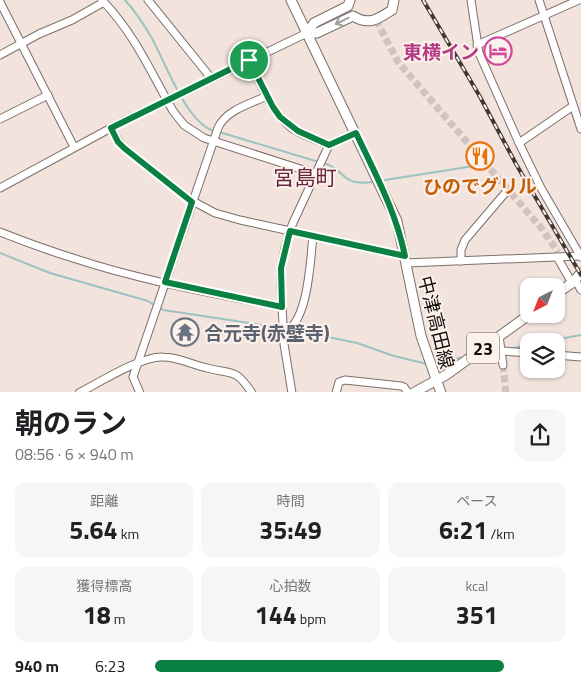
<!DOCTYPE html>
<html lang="ja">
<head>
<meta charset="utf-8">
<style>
	body { margin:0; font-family:"Titillium Web","Noto Sans JP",sans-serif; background:#f6f6f6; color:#202124; height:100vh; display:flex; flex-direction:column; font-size:19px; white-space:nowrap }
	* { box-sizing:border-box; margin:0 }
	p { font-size:16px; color:#757577 }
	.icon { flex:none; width:28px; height:28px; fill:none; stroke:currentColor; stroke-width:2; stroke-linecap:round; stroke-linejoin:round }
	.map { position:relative; height:392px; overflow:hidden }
	.panel { display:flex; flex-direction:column; background:#fff; flex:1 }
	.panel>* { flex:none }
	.needle { width:32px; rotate:222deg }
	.buttons { position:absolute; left:520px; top:278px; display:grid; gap:10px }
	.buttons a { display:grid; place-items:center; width:45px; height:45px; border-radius:10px; background:#fff; box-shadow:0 1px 4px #0004; font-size:25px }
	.pin { position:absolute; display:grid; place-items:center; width:42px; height:42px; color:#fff; margin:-21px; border:2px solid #fff; border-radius:50%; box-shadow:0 1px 5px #0007 }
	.round { display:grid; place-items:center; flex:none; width:52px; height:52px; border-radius:15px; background:#f6f6f6 }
	.headline { display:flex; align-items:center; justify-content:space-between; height:85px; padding:0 15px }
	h1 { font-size:28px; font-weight:700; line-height:38px }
	.figures { display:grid; grid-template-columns:repeat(3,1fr); gap:8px; height:85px; padding:5px 15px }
	.figures div { display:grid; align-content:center; border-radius:12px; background:#f6f6f6; text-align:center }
	.figures b { font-size:25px; font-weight:700 }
	.figures small { font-size:14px; font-weight:400 }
	.figures p { font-size:14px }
	ul { padding:0 15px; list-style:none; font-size:16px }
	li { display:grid; grid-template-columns:80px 60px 1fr; align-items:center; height:38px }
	li i { height:12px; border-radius:6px; background:#0b8043 }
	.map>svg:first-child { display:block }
</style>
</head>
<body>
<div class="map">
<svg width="581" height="393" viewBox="0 0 581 393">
	<rect width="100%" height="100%" fill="#f2e3dc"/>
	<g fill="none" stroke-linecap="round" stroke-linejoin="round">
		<g stroke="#9cc2c1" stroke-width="2">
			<path d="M125 0C135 11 143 23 150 35 165 60 185 122 214 131"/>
			<polyline points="219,132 319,162"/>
			<path d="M324 163C348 171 340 186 372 182"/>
			<polyline points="385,180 474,166"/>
			<polyline points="0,253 50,273 148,301 154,305"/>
			<polyline points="159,307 163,310 282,328"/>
			<polyline points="294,330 357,343 394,356 427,364"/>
			<polyline points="548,341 581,335"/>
			<polyline points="509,349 529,345"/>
			<polyline points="482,354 499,350"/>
			<polyline points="436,362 465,357"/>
		</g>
		<g stroke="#d1c3bd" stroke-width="7" stroke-dasharray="7 3.5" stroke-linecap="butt">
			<polyline points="376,20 398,62 542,229 558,252"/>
			<polyline points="503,365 506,393"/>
		</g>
		<g stroke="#7c6f69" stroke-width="9">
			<g id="minor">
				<path d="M102 0C136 36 149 69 173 111L184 125 204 138 316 174"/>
				<polyline points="148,0 211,78"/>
				<polyline points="471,0 479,53 519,143 541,188 581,257"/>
				<polyline points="539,0 581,129"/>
				<polyline points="0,2 74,147"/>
				<polyline points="477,45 579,0"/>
				<polyline points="0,55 39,34 72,20 104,2"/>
				<path d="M249 60C261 84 271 113 293 129 304 136 317 140 329 145"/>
				<polyline points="0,119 48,95"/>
				<polyline points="111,128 119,142 124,148 187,198 215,213 240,220 405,256"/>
				<polyline points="519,143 573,106"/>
				<polyline points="0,188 122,122 307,33"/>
				<path d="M0 232C25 242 50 251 76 259 143 281 213 293 282 307"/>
				<polyline points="557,257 572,283"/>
				<polyline points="461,261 461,250 465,240 506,192"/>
				<polyline points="406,263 581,256"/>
				<polyline points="575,279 581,290"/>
				<path d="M283 334C309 322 310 261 313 236"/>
				<polyline points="499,336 503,365"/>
				<polyline points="502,351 529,353"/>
				<polyline points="556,355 581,357"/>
				<path d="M79 393C100 382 141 356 163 357 179 357 192 365 207 368 234 375 235 368 252 393"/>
				<path d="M140 393 133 377 218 128C226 110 250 104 267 96"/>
				<polyline points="292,393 284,344 281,287 281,268 285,248 292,225 329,145 355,133"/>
				<polyline points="336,393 339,382 345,380 401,386 404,387 408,393"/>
			</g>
		</g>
		<g stroke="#7c6f69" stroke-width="11">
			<g id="major">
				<polyline points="291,0 397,221 421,336 441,393"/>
				<path d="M307 33H317L353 16C369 26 378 19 392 10L394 0"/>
				<polyline points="307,33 314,23 348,6 350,0"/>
				<polyline points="556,294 572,283 581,273"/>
				<polyline points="413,393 446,375 530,314"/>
			</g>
		</g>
		<use href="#minor" stroke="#fff" stroke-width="7"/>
		<use href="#major" stroke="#fff" stroke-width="9"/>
		<g stroke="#3e3734" stroke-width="4">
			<polyline id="rail" points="423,0 479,95 516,164 581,275"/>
		</g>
		<use href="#rail" stroke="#fdf1ec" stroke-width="2" stroke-dasharray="5.5" stroke-linecap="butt"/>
	</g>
	<defs><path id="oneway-shaft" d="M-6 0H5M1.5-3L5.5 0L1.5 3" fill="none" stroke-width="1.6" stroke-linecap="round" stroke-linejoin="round" transform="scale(1.25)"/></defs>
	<use stroke="#a19f9f" href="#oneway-shaft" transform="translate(342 21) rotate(154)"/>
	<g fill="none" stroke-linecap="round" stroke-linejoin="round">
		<g stroke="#fff" stroke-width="10">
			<path id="route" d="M249 60 273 107 280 117 298 131 329 145 356 133C375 173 396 212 405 256L290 231 281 268 282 307 165 282 192 202 124 148 118 142 111 128Z"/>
		</g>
		<use href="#route" stroke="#0b8043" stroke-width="6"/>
	</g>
	<defs>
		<g id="hotel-ring" transform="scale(1.4375)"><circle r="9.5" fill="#fdf1ec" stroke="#d1479c" stroke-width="1.5"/><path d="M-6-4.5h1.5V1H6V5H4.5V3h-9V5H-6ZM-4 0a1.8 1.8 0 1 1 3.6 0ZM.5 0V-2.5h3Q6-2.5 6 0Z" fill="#d1479c"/></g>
		<g id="restaurant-ring" transform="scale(1.4375)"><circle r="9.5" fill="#fdf1ec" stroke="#e8710a" stroke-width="1.5"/><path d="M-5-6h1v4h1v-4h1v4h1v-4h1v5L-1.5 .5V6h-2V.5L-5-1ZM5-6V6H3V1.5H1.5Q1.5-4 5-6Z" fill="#e8710a"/></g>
		<g id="temple-ring" transform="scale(1.4375)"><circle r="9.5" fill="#fdf1ec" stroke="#6b7280" stroke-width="1.5"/><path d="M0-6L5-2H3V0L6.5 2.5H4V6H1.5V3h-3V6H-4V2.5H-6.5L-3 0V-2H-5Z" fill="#6b7280"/></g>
	</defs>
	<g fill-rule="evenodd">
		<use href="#hotel-ring" x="498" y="51"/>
		<use href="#restaurant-ring" x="480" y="156"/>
		<use href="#temple-ring" x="185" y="332"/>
	</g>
	<g text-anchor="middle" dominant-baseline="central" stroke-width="4" stroke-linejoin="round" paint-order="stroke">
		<rect fill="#fdf1ec" stroke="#5b5451" stroke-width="1" x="467" y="332.5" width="32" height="31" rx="4"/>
		<g font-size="18" font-weight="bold" fill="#15100e">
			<text x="483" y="348">23</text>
		</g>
		<g font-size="19" font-weight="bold" fill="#b23c85" stroke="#fdf1ec" text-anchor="end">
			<text x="479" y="51">東横イン</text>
		</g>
		<g font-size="19" font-weight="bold" fill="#c56008" stroke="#fdf1ec">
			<text x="480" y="185">ひのでグリル</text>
		</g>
		<g font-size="19" fill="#15100e" stroke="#fdf1ec">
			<text transform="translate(437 322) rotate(76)">中津高田線</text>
		</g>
		<g font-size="19" font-weight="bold" fill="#5b616d" stroke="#fdf1ec" text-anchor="start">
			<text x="204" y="332">合元寺(赤壁寺)</text>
		</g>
		<g font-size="21" fill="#68243c" stroke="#fdf1ec">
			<text x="305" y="177">宮島町</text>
		</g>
	</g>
</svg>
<div class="buttons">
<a><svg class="needle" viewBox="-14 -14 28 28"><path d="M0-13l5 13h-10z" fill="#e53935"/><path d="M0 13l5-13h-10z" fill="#757577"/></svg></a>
<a><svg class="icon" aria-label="layers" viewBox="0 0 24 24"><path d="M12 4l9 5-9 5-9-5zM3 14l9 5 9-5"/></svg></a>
</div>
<div class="pin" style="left:249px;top:60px;background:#1e9e55"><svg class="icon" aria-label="arrive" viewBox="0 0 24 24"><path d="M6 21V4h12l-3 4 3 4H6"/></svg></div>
</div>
<section class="panel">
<div class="headline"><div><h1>朝のラン</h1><p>08:56 · 6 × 940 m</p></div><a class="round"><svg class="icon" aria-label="share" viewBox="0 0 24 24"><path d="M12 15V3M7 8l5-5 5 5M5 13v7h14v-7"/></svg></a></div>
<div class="figures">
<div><p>距離</p><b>5.64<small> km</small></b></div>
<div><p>時間</p><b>35:49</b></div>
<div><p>ペース</p><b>6:21<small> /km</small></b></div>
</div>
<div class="figures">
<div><p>獲得標高</p><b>18<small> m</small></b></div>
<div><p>心拍数</p><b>144<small> bpm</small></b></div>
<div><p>kcal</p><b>351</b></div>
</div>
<ul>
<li><b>940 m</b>6:23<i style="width:85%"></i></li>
</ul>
</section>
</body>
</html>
